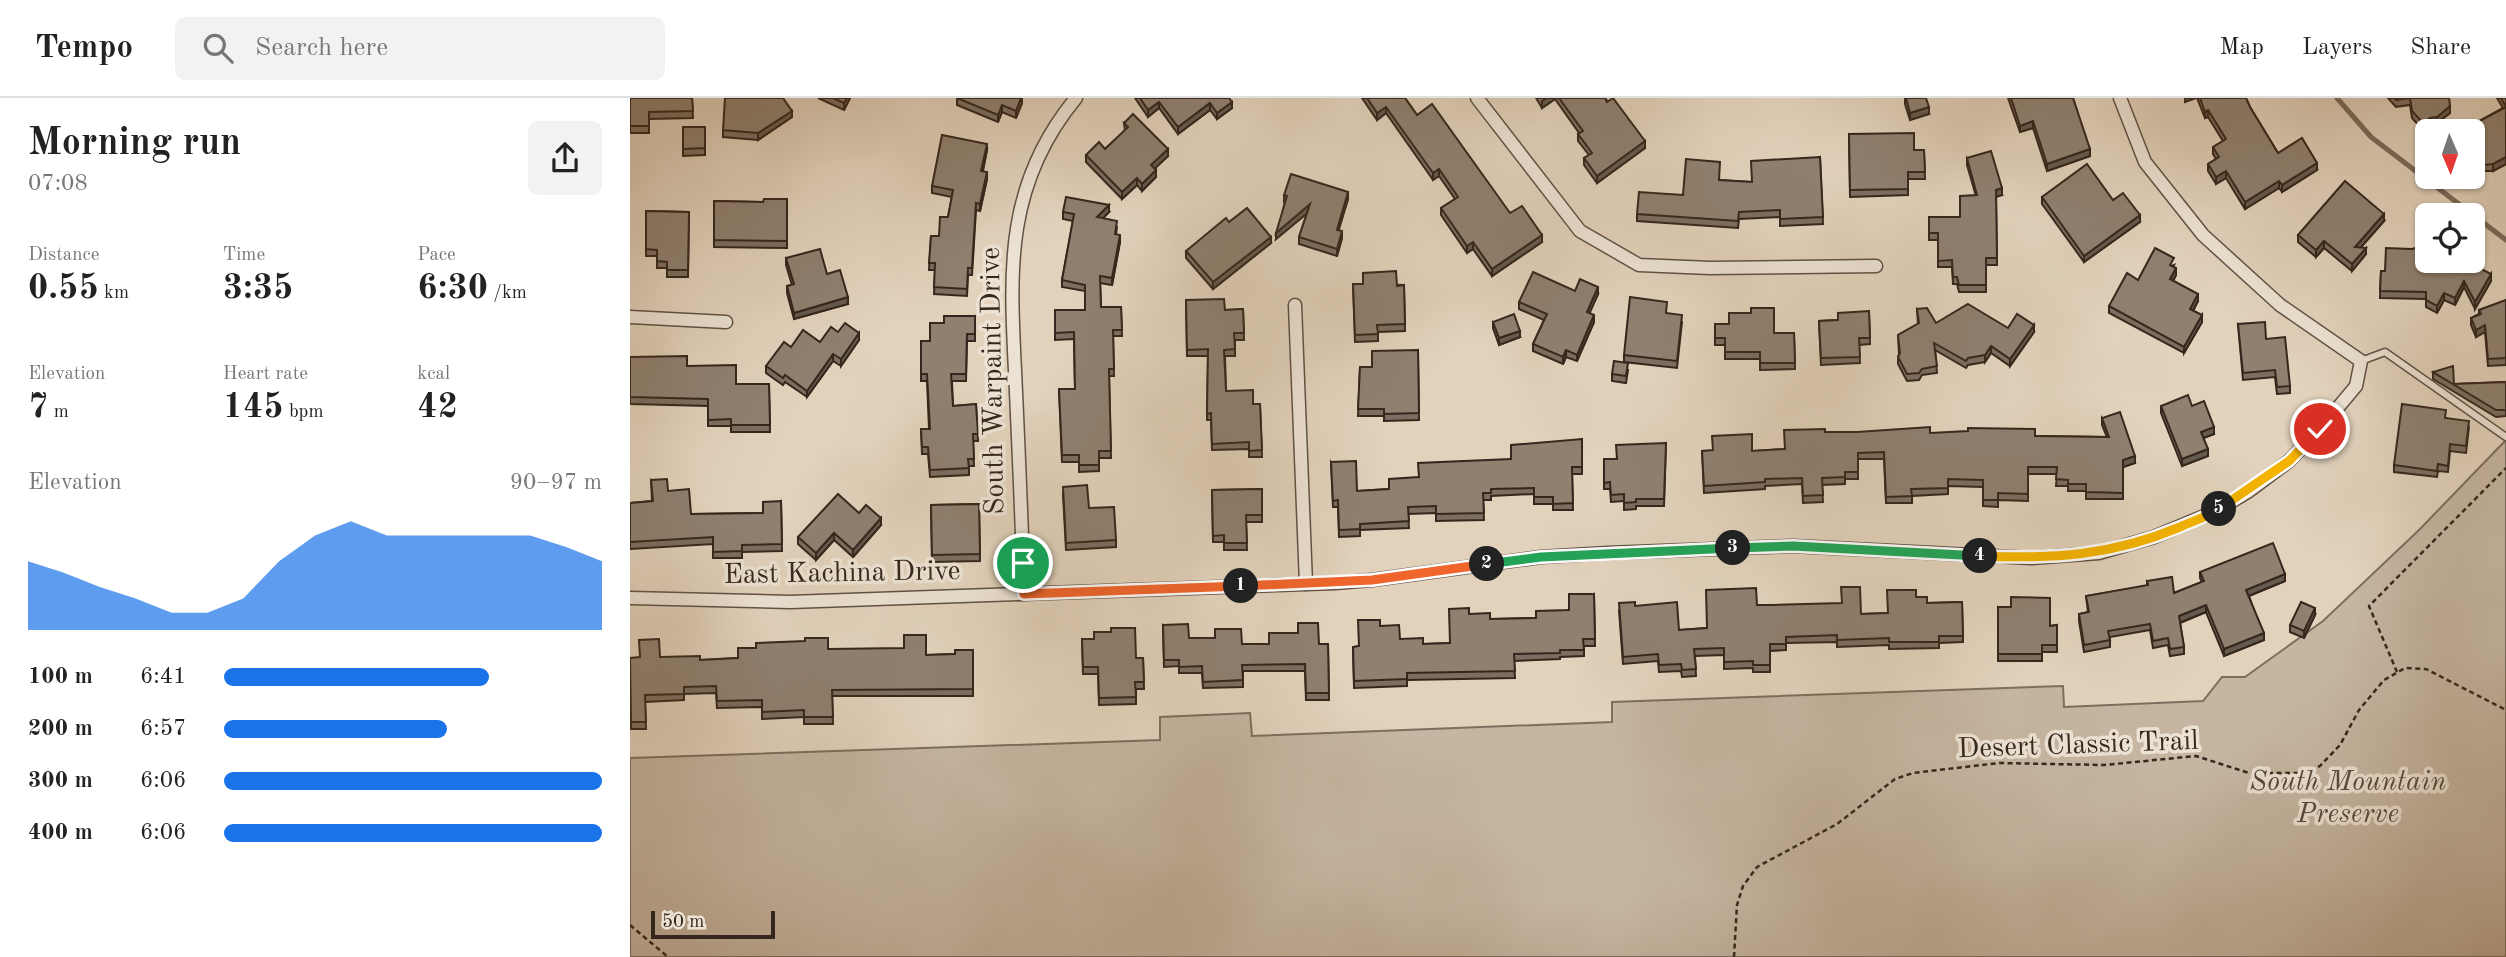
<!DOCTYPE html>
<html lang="en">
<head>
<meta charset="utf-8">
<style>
	body { margin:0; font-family:"Old Standard TT",serif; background:#f2f2f2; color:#222; height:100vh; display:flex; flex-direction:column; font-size:26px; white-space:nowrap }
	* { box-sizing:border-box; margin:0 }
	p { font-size:23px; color:#767676 }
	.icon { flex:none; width:38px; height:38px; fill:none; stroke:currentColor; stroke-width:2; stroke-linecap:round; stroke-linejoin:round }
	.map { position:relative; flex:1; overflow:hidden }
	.drawer { display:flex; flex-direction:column; background:#fff; width:630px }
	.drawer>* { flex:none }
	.needle { width:46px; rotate:178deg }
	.tools { position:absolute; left:1785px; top:21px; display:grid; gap:14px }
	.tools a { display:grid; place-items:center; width:70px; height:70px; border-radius:10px; background:#fff; box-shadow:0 2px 5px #0004; font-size:35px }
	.scale { position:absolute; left:21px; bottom:18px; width:124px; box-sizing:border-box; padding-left:7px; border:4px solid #35271d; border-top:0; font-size:19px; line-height:24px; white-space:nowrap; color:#35271d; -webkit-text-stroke:5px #ece2d3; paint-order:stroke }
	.pin { position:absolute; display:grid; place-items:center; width:60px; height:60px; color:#fff; margin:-30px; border:4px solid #fff; border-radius:50%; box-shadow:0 2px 7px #0007 }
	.km { position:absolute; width:35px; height:35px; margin:-18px; border-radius:50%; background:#222; color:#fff; font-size:19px; line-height:35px; text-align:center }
	.round { display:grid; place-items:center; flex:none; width:74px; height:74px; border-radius:10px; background:#f2f2f2 }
	.summary { display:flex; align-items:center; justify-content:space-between; height:119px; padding:0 28px }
	h1 { font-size:38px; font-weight:700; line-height:52px }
	.stats { display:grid; grid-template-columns:repeat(3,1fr); gap:10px; height:119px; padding:7px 28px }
	.stats div { display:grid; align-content:center }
	.stats b { font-size:35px; font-weight:700 }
	.stats small { font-size:19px; font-weight:400 }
	.stats p { font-size:19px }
	.chart { height:196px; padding:14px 28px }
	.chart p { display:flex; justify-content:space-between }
	.chart svg { width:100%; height:126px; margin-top:7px; fill:#1a73e8; opacity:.7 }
	ul { padding:0 28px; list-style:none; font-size:23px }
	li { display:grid; grid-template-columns:112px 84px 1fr; align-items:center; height:52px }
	li i { height:18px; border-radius:9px; background:#1a73e8 }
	header { display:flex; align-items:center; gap:42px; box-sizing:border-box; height:98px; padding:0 35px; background:#fff; border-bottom:2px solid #e0e0e0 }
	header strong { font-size:33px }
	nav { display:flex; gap:38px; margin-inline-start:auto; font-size:24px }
	.search { width:490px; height:63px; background:#f2f2f2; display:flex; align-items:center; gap:18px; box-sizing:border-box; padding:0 24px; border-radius:10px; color:#767676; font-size:26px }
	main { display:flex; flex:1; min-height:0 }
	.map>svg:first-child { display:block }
</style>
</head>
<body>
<header>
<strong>Tempo</strong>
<div class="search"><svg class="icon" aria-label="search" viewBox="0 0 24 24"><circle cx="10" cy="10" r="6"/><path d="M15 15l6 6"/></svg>Search here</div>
<nav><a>Map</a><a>Layers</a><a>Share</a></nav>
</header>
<main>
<section class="drawer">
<div class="summary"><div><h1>Morning run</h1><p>07:08</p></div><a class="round"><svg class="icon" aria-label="share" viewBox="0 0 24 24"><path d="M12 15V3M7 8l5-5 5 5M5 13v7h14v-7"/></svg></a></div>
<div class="stats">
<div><p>Distance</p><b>0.55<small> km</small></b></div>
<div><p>Time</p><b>3:35</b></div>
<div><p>Pace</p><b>6:30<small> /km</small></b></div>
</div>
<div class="stats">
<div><p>Elevation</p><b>7<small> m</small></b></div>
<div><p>Heart rate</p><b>145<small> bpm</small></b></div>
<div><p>kcal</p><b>42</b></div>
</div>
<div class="chart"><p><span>Elevation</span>90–97 m</p>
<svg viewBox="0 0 160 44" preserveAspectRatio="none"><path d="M0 44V20L10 24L20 29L30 33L40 38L50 38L60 33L70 20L80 11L90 6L100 11L110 11L120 11L130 11L140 11L150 15L160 20V44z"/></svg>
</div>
<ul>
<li><b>100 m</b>6:41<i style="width:70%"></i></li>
<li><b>200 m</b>6:57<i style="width:59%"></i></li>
<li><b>300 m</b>6:06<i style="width:100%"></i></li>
<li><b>400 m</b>6:06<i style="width:100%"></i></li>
</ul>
</section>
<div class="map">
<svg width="1876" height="859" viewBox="0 0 1876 859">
	<rect width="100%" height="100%" fill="#e2d2bc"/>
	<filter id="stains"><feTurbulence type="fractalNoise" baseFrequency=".00286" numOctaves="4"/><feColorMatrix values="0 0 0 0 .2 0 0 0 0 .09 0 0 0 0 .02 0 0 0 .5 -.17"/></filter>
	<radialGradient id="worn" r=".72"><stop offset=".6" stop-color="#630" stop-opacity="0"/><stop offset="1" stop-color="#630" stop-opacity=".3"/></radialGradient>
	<polygon fill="#c5b5a1" stroke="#7d6e5f" stroke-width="2" points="1874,344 1876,344 1876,859 0,859 0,660 530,642 530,619 620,615 622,638 982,624 982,604 1433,588 1434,609 1573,603 1592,579 1615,579 1693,523 1789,432"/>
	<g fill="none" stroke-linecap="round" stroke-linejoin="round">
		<polyline stroke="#796b5c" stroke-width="5" points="1707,0 1741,39 1876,142"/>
		<g stroke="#605245" stroke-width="9">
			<polyline id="lane" points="1731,263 1755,254 1876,339"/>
		</g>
		<g stroke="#605245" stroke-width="15">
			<g id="street">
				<polyline points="847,0 950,133 1009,167 1080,170 1246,168"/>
				<polyline points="665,207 676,486"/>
				<polyline points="0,219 96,224"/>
				<path d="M394 496C392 429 389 361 386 294 381 183 370 92 446 0"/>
				<polyline points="0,500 160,504 705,485 742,482 911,459 978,455 1163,448 1402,460 1469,455 1524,439 1584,414 1619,393 1659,363 1690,331 1726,288 1731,263 1650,207 1573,137 1515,64 1490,0"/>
			</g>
		</g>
		<g stroke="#35271d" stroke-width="2.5" stroke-dasharray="5 3.5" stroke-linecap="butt">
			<polyline points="1767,574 1739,508 1876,370"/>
			<polyline points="0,827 38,859"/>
			<polyline points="1104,859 1107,807 1113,788 1127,769 1207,726 1265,681 1283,675 1369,665 1474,667 1566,658 1619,675 1670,675 1690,668 1710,647 1729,612 1754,582 1775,570 1796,571 1876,612"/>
		</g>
		<use href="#lane" stroke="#ece2d3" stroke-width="6"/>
		<use href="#street" stroke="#ece2d3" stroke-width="12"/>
	</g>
	<g fill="#7b6e60" stroke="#35271d" stroke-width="2">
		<polygon points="0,0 62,0 63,20 19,21 19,35 0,35"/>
		<polygon points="188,0 220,0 214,12"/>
		<polygon points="392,0 392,5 386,20 372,14 368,24 327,7 327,1"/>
		<polygon points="505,0 599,0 602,10 587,21 580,12 548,36 529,10 518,19"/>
		<polygon points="732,0 775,0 787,17 880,115 912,144 862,178 843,151 837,155 811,117 811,110 825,101 809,78 803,82 756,15 747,22"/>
		<polygon points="906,0 975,0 1015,50 967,85 954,67 954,60 959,57 948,43 948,36 949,35 925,1 912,10"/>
		<polygon points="1275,0 1299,16 1280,22 1275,6"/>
		<polygon points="1378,0 1443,0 1460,58 1417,73 1403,30 1390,34"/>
		<polygon points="1567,0 1616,0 1620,9 1648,55 1687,72 1652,94 1649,90 1615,111 1596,80 1586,86 1578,73 1578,66 1586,61 1583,56 1583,49 1593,43 1578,19 1575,20"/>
		<polygon points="1758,0 1819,0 1820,15 1807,25 1800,26 1793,32 1782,20 1780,7 1766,9"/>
		<polygon points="1867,0 1876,0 1876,66 1863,73 1854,73 1846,58 1846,52 1849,50 1843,35 1842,27 1873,10"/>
		<polygon points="162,19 128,42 93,39 93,32"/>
		<polygon points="494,25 538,58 524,71 526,79 512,93 507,87 492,101 456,64 456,57 475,51 495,33"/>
		<polygon points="53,29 75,29 75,57 53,58"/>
		<polygon points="1219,36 1284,52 1294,52 1295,81 1278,81 1278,97 1220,99"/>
		<polygon points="357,52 353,73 357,81 350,113 346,112 342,177 338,177 337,198 304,196 305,172 299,172 301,138 309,138 318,119 322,99 302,95 302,88"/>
		<polygon points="1190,59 1193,126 1150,128 1150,119 1109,121 1108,130 1007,123 1007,116 1090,82 1122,84"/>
		<polygon points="1337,60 1372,97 1366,98 1367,167 1356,167 1356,194 1329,194 1327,186 1323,186 1322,169 1308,169 1308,142 1299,142 1299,119 1330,119 1346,98 1337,67"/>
		<polygon points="654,97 718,101 708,132 712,140 707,158 669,146 669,139 677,115 646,141 655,104 654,104"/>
		<polygon points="1412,99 1483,102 1510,124 1454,164 1412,106"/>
		<polygon points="157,101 157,150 84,149 84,103 133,104"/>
		<polygon points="16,113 59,114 58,179 37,179 37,170 27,170 27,158 16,158"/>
		<polygon points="433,114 479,114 473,120 487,129 486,137 490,144 482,187 470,185 471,209 491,209 492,238 483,238 484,278 479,278 481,360 469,360 469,373 449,374 449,364 432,364 429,291 445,291 444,241 425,242 425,212 455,212 455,193 432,189 432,182 443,123 433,121"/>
		<polygon points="1754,123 1731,149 1736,156 1722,173 1694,150 1686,159 1668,144 1668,137"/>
		<polygon points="599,124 641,145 583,191 556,160 556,153"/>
		<polygon points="156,160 197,176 218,206 164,221 157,195 157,188 162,187 156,167"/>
		<polygon points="1797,163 1849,170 1861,183 1845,211 1834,189 1825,207 1814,202 1807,215 1796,209 1796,201 1750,200 1751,173 1755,173"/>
		<polygon points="1544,167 1543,169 1546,177 1543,183 1568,203 1563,213 1572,224 1554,255 1479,215 1479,208 1508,182"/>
		<polygon points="723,186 774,187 775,233 748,234 748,243 725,244"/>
		<polygon points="968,196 959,215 964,224 947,263 936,259 933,266 903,253 903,246 914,222 889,211 889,204"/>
		<polygon points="556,202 595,212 613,211 614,242 605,242 605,258 595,258 596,293 623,306 630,306 632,359 619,359 619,351 582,352 581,322 577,322 578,258 557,258"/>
		<polygon points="1876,202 1876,267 1858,268 1855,234 1846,239 1841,227 1841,220 1849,216 1849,212"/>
		<polygon points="1287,211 1306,225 1378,230 1404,234 1380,268 1361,255 1355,264 1338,267 1336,270 1305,252 1307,275 1292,277 1289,282 1277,283 1268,266 1268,259 1269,256 1268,237 1288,226"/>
		<polygon points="1239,213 1240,246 1229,247 1230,265 1191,267 1189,223 1208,222"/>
		<polygon points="1036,215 1052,224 1047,270 994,264 994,257"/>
		<polygon points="345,218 345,243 337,243 336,283 322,283 323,308 346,306 348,343 343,343 344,368 339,368 339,377 300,379 298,356 292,356 291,331 299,331 297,283 291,283 291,243 300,243 314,225"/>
		<polygon points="863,224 890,239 869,247 863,230"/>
		<polygon points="1085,226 1144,235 1164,235 1165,271 1130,272 1130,261 1095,261 1095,247 1085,247"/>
		<polygon points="1608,226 1636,241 1660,288 1660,295 1647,296 1645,279 1613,282"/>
		<polygon points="208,234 229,242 211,268 203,263 177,299 155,284 153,287 136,275 136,268 161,249 190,244"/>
		<polygon points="788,252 789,322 754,323 754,318 728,318 730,269 742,269"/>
		<polygon points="0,259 57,268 106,286 139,286 140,334 101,334 101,328 78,328 78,308 0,306"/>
		<polygon points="998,272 996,285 982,283 982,276"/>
		<polygon points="1803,274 1824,286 1876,284 1876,318 1866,319 1803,281"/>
		<polygon points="1531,308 1562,308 1584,336 1573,340 1578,358 1552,368 1531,315"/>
		<polygon points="1472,320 1505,365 1493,369 1493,401 1456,401 1456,393 1438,393 1438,388 1426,388 1427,376 1398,376 1398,403 1368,402 1368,409 1353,408 1353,389 1318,388 1318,396 1282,398 1282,405 1256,405 1254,361 1228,361 1228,381 1215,381 1215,386 1192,387 1193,404 1173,405 1172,386 1135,388 1135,391 1074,395 1072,353 1122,353 1155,351 1195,334 1300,335 1405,338 1477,339 1472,327"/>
		<polygon points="1816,320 1839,329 1836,355 1820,353 1818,374 1808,373 1807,379 1764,374 1764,367"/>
		<polygon points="952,341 952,376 942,376 943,412 923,412 923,406 904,406 904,396 861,398 861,402 853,402 854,422 806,423 806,415 778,416 779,430 730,432 730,438 709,439 708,409 703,409 701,364 727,393 759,391 789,379 881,361"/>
		<polygon points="1036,345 1034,408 1006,408 1006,411 994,412 994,403 981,404 980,391 974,391 974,361 987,361"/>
		<polygon points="21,382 38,393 61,416 133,415 151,403 152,453 112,454 112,460 83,460 83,446 0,451 0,405 22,403"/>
		<polygon points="632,391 632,424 616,424 617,452 594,452 594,444 583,444 582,392"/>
		<polygon points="433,396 459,410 486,442 486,449 436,452"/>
		<polygon points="349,406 350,463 302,464 301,407"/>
		<polygon points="229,415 251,427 223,459 204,442 186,462 168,446 168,439"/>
		<polygon points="1570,474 1655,483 1619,498 1634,542 1594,558 1576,514 1550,525 1554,549 1554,556 1540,558 1538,547 1523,550 1520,532 1480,539 1480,549 1454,554 1449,523 1449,516 1458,514 1456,498 1517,488 1517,483 1544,495 1572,484 1570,480"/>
		<polygon points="964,496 965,548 954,548 954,558 930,559 930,561 884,563 885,580 777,582 777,588 724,590 723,549 729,548 750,528 770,541 793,546 820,545 839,516 860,521 906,520 939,512"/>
		<polygon points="1286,499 1297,505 1332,504 1333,544 1309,545 1309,550 1259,551 1259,547 1207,549 1207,544 1156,545 1156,552 1140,553 1140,574 1123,574 1123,570 1094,571 1094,557 1065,558 1066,578 1052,579 1051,573 1029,574 1028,563 993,566 989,512 1005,508 1049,532 1077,530 1127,507 1231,516 1258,515"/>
		<polygon points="1368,509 1420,528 1427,527 1427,554 1412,554 1412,563 1368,563"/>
		<polygon points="1685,517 1674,540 1660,534 1660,527"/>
		<polygon points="533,527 559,540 612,546 698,546 699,602 676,602 675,573 613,573 613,589 573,590 572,575 549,575 549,568 534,569"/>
		<polygon points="452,541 506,560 513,560 514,591 506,591 506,606 469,607 468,576 453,576"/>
		<polygon points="198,551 296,557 325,556 343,552 343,598 202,598 203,626 174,626 174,619 132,621 132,609 87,610 86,595 54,596 54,602 15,604 16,631 1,631 0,584 30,559 70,562 108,560"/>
	</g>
	<g fill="#645a4e" stroke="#35271d" stroke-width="2">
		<polygon points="217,0 220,0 214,12 214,5"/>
		<polygon points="391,0 392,5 386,20 386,13"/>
		<polygon points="917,0 925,0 925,1 912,10 912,3"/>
		<polygon points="1555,0 1566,0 1555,4"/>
		<polygon points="529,4 529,10 518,19 518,12"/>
		<polygon points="602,4 602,10 587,21 587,15"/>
		<polygon points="580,5 580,12 548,36 548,29"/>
		<polygon points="372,7 372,14 368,24 368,17"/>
		<polygon points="1820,8 1820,15 1807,25 1807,19"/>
		<polygon points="756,9 756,15 747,22 747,15"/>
		<polygon points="1299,9 1299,16 1280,22 1280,15"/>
		<polygon points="1578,12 1578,19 1575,20 1575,14"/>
		<polygon points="162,13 162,19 128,42 128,35"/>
		<polygon points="1800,20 1800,26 1793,32 1793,25"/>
		<polygon points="1403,23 1403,30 1390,34 1390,28"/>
		<polygon points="1015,43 1015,50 967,85 967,78"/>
		<polygon points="357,46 357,52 351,80 351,73"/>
		<polygon points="538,51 538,58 521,74 521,67"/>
		<polygon points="1460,51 1460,58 1417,73 1417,66"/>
		<polygon points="1876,59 1876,66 1863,73 1863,66"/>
		<polygon points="1687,65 1687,72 1652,94 1652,87"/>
		<polygon points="809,71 809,78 803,82 803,75"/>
		<polygon points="526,72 526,79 512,93 512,86"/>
		<polygon points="1596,73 1596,80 1586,86 1586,79"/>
		<polygon points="357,74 357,81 350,113 350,106"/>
		<polygon points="507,80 507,87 492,101 492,94"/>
		<polygon points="1649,83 1649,90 1615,111 1615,104"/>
		<polygon points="1372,90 1372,97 1366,99 1366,92"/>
		<polygon points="718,94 718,101 707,138 707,132"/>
		<polygon points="680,106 680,113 646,141 646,135"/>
		<polygon points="479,107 479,114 467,126 467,119"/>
		<polygon points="1754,116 1754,123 1725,156 1725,149"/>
		<polygon points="1510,117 1510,124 1454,164 1454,158"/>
		<polygon points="712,133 712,140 707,158 707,151"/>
		<polygon points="490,137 490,144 482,187 482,180"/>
		<polygon points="912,137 912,144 862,178 862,171"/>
		<polygon points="641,139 641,145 583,191 583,184"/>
		<polygon points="1694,143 1694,150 1686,159 1686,152"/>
		<polygon points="843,144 843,151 837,155 837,148"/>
		<polygon points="1736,150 1736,156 1722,173 1722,166"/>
		<polygon points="1546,170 1546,177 1540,188 1540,181"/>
		<polygon points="1861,176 1861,183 1845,211 1845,204"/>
		<polygon points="1834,183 1834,189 1825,207 1825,200"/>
		<polygon points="968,189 968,196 957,221 957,214"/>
		<polygon points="1814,195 1814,202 1807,215 1807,208"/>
		<polygon points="1568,196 1568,203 1560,218 1560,211"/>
		<polygon points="218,199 218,206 164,221 164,215"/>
		<polygon points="964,217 964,224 947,263 947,257"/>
		<polygon points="1572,217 1572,224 1554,255 1554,249"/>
		<polygon points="1404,227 1404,234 1380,268 1380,261"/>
		<polygon points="1855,227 1855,234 1846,239 1846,232"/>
		<polygon points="890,233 890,239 869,247 869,240"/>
		<polygon points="229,235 229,242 211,268 211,261"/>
		<polygon points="1361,248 1361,255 1355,264 1355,257"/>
		<polygon points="936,252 936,259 933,266 933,259"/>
		<polygon points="203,256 203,263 177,299 177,293"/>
		<polygon points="1584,329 1584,336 1571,341 1571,334"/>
		<polygon points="1578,351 1578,358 1552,368 1552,361"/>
		<polygon points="1505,358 1505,365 1493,369 1493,362"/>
		<polygon points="251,420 251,427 223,459 223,452"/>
		<polygon points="204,435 204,442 186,462 186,455"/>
		<polygon points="1655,476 1655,483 1616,499 1616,492"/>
		<polygon points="1576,507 1576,514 1549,525 1549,518"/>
		<polygon points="1685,510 1685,517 1674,540 1674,533"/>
		<polygon points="1634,535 1634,542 1594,558 1594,551"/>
	</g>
	<g fill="#8f8070" stroke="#35271d" stroke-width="2">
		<polygon points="0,0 62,0 63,13 19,14 19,28 0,28"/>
		<polygon points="95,0 153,0 162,13 128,35 93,32"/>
		<polygon points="203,0 217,0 214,5"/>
		<polygon points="327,0 391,0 386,13 372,7 368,17"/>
		<polygon points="510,0 599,0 602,4 587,15 580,5 548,29 529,4 518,12"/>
		<polygon points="737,0 775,0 787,17 802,6 880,115 892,108 912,137 862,171 843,144 837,148 811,110 828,99 809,71 803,75 756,9 747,15"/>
		<polygon points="929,0 975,0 977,4 983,0 1015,43 967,78 954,60 962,55 948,36 953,33"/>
		<polygon points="1276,0 1296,0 1299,9 1280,15"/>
		<polygon points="1381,0 1443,0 1460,51 1417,66 1403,23 1390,28"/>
		<polygon points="1570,0 1616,0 1620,9 1648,55 1672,40 1687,65 1652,87 1649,83 1615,104 1596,73 1586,79 1578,66 1589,59 1583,49 1596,41 1578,12 1575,14"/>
		<polygon points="1764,0 1780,0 1766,2"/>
		<polygon points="1780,0 1819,0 1820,8 1807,19 1800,20 1793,25 1782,13"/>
		<polygon points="1871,0 1876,0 1876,59 1863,66 1854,67 1846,52 1851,49 1842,27 1876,9"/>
		<polygon points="503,16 538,51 521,67 526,72 512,86 507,80 492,94 456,57 469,44 475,51 498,29 494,25"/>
		<polygon points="53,29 75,29 75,50 53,51"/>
		<polygon points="1284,35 1284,52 1294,52 1295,74 1278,74 1278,91 1220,92 1219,36"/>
		<polygon points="312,37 357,46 351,73 357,74 350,106 346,105 342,170 338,170 337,191 304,189 305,165 299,165 301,138 309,138 310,119 318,119 323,92 302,88"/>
		<polygon points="1361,53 1372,90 1366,92 1367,160 1356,160 1356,187 1329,187 1327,179 1323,179 1322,162 1308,163 1308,135 1299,135 1299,119 1330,119 1330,98 1347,97 1337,60"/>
		<polygon points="1190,59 1193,119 1150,121 1150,112 1109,114 1108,123 1007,116 1009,94 1053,97 1056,61 1090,64 1089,82 1122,84 1121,63"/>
		<polygon points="1457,66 1483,102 1493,95 1510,117 1454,158 1412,99"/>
		<polygon points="661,76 718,94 707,132 712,133 707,151 669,139 680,106 646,135 657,98 654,97"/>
		<polygon points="1715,83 1754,116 1725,149 1736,150 1722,166 1694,143 1686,152 1668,137"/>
		<polygon points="436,99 479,107 467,119 487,123 485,136 490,137 482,180 470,178 471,209 491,209 492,232 483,232 484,271 479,271 481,353 469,353 469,367 449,367 449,357 432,357 429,291 445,291 444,234 425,235 425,212 455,212 455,187 432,182 444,116 433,114"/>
		<polygon points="134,101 157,101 157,143 84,142 84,103 133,104"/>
		<polygon points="617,110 641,139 583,184 556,153 596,120 599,124"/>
		<polygon points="16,113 59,114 58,172 37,172 37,164 27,163 27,152 16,151"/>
		<polygon points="1792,148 1797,151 1797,163 1843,163 1843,161 1850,164 1849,170 1861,176 1845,204 1834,183 1825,200 1814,195 1807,208 1796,202 1796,194 1750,193 1751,173 1755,173 1756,150 1782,151"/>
		<polygon points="1525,150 1544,160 1540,167 1546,170 1540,181 1568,196 1560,211 1572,217 1554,249 1479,208 1497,175 1508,182"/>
		<polygon points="190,151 197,176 210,172 218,199 164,215 157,188 164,186 156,160"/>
		<polygon points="766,173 767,188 774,187 775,226 747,227 748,236 725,237 723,186 733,186 733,175"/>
		<polygon points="903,174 945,193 950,181 968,189 957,214 964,217 947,257 936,252 933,259 903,246 917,216 889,204"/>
		<polygon points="1000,199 1037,204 1036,215 1052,217 1047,263 994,257"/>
		<polygon points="594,201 595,212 613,211 614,235 604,235 605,251 594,252 596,293 623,292 623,306 630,306 632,352 619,353 619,344 582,346 581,315 577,316 578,251 557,252 556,202"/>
		<polygon points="1876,202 1876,260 1858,261 1855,227 1846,232 1841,220 1851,216 1849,212"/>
		<polygon points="1338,206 1378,230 1387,216 1404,227 1380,261 1361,248 1355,257 1338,260 1336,263 1304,245 1307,268 1292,271 1289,275 1277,276 1268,259 1270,255 1268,237 1289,225 1287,211 1297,210 1306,225"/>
		<polygon points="1121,210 1144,210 1144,235 1164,235 1165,265 1130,265 1130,254 1095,254 1095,240 1085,240 1085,226 1099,226 1099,215 1121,215"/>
		<polygon points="1239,213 1240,240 1229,240 1230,259 1191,260 1189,223 1208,222 1208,215"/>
		<polygon points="884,216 890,233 869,240 863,224"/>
		<polygon points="314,218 345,218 345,236 337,236 336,276 321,276 323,308 346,306 348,336 343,336 344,361 338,361 339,370 300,372 298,349 292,349 291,331 300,331 297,276 291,276 291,243 300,243 300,225 314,225"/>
		<polygon points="1635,224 1636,241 1655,239 1660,288 1647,289 1645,272 1613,275 1608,226"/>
		<polygon points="215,225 229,235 211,261 203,256 177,293 155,277 153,280 136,268 154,244 161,249 173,232 190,244 201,229 208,234"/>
		<polygon points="788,252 789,315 754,316 754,311 728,311 730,269 742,269 742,253"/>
		<polygon points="57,258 57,268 106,267 106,286 139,286 140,327 101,327 101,321 78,322 78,301 0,299 0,259"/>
		<polygon points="984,263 998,265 996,278 982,276"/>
		<polygon points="1823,268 1824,286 1876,284 1876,312 1866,312 1803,274"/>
		<polygon points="1558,297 1562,308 1574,303 1584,329 1571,334 1578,351 1552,361 1531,308"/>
		<polygon points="1772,306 1816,312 1815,320 1839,323 1836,348 1820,346 1818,368 1808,366 1807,373 1764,367"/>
		<polygon points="1490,314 1505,358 1493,362 1493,395 1456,394 1456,386 1438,386 1438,382 1426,381 1427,369 1398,369 1398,396 1368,395 1368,402 1353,402 1353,382 1318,381 1318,390 1281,391 1282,398 1256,399 1254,354 1228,355 1228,374 1215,374 1215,379 1192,380 1193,397 1173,398 1172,380 1135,381 1135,384 1074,388 1072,353 1083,352 1082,338 1122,336 1122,353 1155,351 1154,332 1195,331 1195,334 1227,334 1300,329 1300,335 1338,333 1338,330 1405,331 1405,338 1479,339 1472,320"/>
		<polygon points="952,341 952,369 942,369 943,405 923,406 923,399 904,399 904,390 861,391 861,395 853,395 854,415 806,416 806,408 778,409 779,423 730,426 730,431 709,432 708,402 703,403 701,364 726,363 727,393 759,391 759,381 789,379 788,365 881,361 881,347"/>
		<polygon points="1036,345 1034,401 1006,401 1006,404 994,405 994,396 981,397 980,384 974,385 974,361 987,361 986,347"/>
		<polygon points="37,381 38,393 59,391 61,416 133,415 133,404 151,403 152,446 112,447 112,453 83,454 83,439 0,444 0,405 23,403 21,382"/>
		<polygon points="457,387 459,410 484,409 486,442 436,445 433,389"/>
		<polygon points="632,391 632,417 616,417 617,445 594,445 594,437 583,438 582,392"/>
		<polygon points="208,396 229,415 236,407 251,420 223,452 204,435 186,455 168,439"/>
		<polygon points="349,406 350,456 302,457 301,407"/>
		<polygon points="1643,445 1655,476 1616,492 1634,535 1594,551 1576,507 1549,518 1554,549 1540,551 1538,540 1523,543 1520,526 1478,533 1480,542 1454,547 1449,516 1459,514 1456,498 1518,487 1517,483 1542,479 1544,495 1574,483 1570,474"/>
		<polygon points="1211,489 1230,489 1231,516 1258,515 1257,492 1286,492 1286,499 1297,499 1297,505 1332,504 1333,538 1309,538 1309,544 1259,544 1259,540 1207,542 1207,537 1156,539 1156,546 1140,546 1140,567 1123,567 1123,563 1094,564 1094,550 1064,551 1066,571 1052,572 1051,566 1029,567 1028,556 993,559 989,505 1005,504 1005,508 1047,504 1049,532 1077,530 1076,492 1126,490 1127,507 1143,507 1212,505"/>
		<polygon points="939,496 964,496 965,541 953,541 954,552 930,552 930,555 884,556 885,573 777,575 777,581 724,583 723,549 729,548 728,522 750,522 750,528 769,527 770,541 793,540 793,546 820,545 819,511 839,510 839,516 860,515 860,521 906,520 906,513 939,512"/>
		<polygon points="1381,499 1420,500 1420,528 1427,527 1427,547 1412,547 1412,556 1368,556 1368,509 1381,509"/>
		<polygon points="1671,504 1685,510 1674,533 1660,527"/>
		<polygon points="668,525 688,525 689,546 698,546 699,595 676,595 675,566 612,567 613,582 573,584 572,568 549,569 549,562 534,562 533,527 558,526 559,540 585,540 585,531 611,531 612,546 639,546 639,535 668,535"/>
		<polygon points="481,530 505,530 506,560 513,560 514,584 505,584 506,599 469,600 468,569 453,569 452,541 464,541 464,534 481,534"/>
		<polygon points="274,537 296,537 296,557 325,556 325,552 343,552 343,591 202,592 203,619 174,619 174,612 132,614 132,602 87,603 86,588 54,589 54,596 15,597 16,624 1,624 0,560 10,559 9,542 29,541 30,559 70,558 70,562 108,560 108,550 126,550 126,545 175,543 175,540 198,540 198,551 274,550"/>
	</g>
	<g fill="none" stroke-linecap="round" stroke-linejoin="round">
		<g stroke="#fff" stroke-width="14">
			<polyline id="split-1" points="393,465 394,496 611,488"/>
		</g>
		<g stroke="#fff" stroke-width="14">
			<polyline id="split-2" points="611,488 742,482 857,466"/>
		</g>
		<g stroke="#fff" stroke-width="14">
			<polyline id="split-3" points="857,466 911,459 1103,450"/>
		</g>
		<g stroke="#fff" stroke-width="14">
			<polyline id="split-4" points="1103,450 1163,448 1350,458"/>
		</g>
		<g stroke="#fff" stroke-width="14">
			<path id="split-5" d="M1350 458C1423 461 1481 458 1550 429 1563 423 1577 419 1589 411"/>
		</g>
		<g stroke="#fff" stroke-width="14">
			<polyline id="split-6" points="1589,411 1659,363 1690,331"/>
		</g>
		<use href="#split-1" stroke="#f0652b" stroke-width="9"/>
		<use href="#split-2" stroke="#f0652b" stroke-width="9"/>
		<use href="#split-3" stroke="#22a559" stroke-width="9"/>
		<use href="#split-4" stroke="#22a559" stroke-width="9"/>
		<use href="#split-5" stroke="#f5b400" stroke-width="9"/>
		<use href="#split-6" stroke="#f5b400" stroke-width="9"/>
	</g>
	<g text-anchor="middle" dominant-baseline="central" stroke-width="7" stroke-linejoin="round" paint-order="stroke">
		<g font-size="28" fill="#35271d" stroke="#ece2d3">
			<text transform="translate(364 283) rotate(-91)">South Warpaint Drive</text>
			<text transform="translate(212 476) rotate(-1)">East Kachina Drive</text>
			<text transform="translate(1448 648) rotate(-2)">Desert Classic Trail</text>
		</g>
		<g font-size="28" font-style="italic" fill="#594a3e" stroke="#ece2d3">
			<text x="1718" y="685">South Mountain<tspan x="1718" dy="32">Preserve</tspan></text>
		</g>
	</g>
	<rect width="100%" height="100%" filter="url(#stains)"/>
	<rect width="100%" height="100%" fill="url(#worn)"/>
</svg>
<div class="tools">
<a><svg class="needle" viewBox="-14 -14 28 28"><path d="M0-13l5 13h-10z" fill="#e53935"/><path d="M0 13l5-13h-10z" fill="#767676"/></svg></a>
<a><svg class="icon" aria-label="locate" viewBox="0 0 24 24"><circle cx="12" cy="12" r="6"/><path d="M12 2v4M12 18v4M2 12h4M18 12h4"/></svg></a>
</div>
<div class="scale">50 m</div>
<div class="pin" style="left:393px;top:465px;background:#1e9e55"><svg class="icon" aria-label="arrive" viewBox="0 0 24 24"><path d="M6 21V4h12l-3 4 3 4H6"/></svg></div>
<div class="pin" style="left:1690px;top:331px;background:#d93025"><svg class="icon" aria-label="check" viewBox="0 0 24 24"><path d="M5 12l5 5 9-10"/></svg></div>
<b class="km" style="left:611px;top:488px">1</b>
<b class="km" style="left:857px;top:466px">2</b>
<b class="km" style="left:1103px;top:450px">3</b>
<b class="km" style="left:1350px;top:458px">4</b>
<b class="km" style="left:1589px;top:411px">5</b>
</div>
</main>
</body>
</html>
